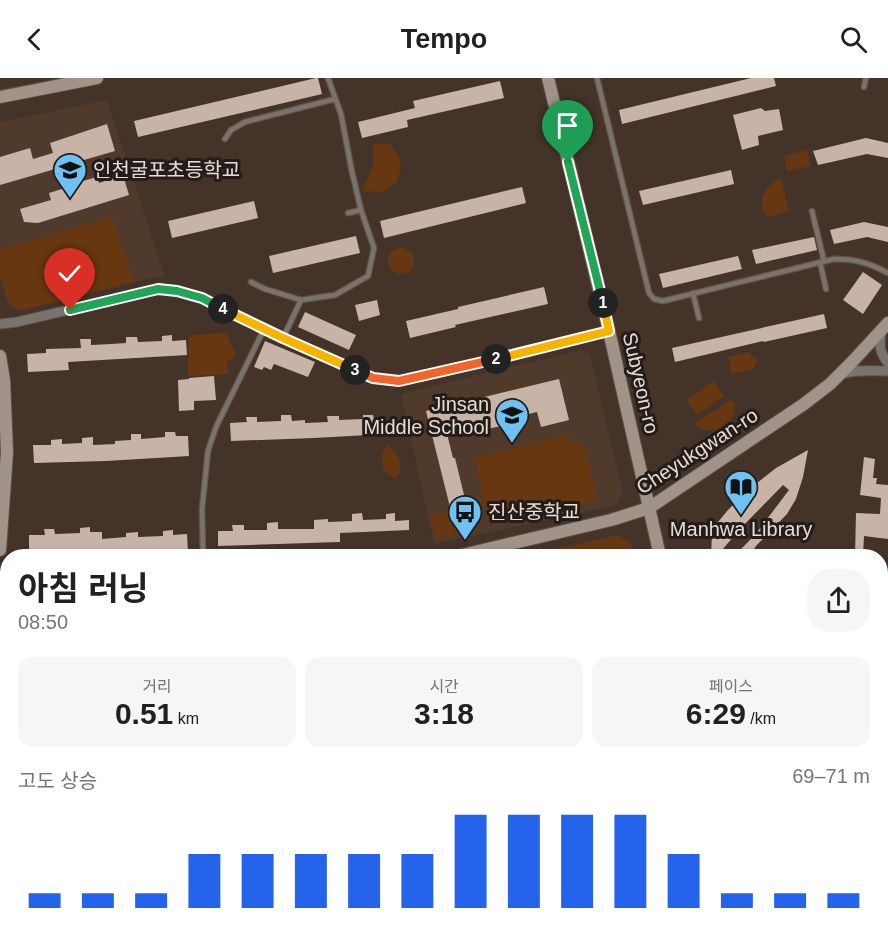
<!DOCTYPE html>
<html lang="ko">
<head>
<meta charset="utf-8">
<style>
	body { margin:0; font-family:Helvetica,"Noto Sans KR",sans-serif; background:#f6f6f6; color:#202124; height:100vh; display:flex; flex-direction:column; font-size:22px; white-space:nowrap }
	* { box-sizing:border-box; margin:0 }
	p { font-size:20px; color:#757577 }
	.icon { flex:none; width:33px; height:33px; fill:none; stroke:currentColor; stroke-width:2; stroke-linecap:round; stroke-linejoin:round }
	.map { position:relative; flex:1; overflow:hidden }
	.details { position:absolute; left:0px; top:471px; width:888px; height:386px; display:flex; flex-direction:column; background:#fff; border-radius:24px 24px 0 0; box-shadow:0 3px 9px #0003 }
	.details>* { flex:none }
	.pin { position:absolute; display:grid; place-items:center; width:51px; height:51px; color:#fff; margin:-62px -26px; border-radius:50% 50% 50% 0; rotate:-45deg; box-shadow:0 0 6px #0007 }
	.pin .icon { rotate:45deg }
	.km { position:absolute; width:30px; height:30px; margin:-15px; border-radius:50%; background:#222; color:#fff; font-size:16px; line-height:30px; text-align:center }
	.round { display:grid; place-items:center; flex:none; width:63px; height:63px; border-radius:24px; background:#f6f6f6 }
	.overview { display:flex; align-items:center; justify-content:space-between; height:102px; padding:0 18px }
	h1 { font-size:33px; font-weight:700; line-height:45px }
	.figures { display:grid; grid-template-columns:repeat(3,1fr); gap:9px; height:102px; padding:6px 18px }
	.figures div { display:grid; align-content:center; border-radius:15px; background:#f6f6f6; text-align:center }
	.figures b { font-size:30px; font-weight:700 }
	.figures small { font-size:16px; font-weight:400 }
	.figures p { font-size:16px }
	.chart { height:168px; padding:12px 18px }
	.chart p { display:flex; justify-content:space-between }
	.chart svg { width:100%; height:108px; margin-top:6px; stroke:#2563eb; stroke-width:6 }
	header { display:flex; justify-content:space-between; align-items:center; height:78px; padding:0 18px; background:#fff; font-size:27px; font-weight:700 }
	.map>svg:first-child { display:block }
</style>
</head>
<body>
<header><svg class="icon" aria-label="back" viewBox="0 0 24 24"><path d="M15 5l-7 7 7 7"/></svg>Tempo<svg class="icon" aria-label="search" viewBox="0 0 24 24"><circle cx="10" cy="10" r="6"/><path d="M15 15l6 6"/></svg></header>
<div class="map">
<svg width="888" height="856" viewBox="0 0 888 856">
	<rect width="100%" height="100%" fill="#433328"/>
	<g fill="#503a2c">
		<polygon points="107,22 165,199 152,200 19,233 8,225 0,199 0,44"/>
		<polygon points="582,272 590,276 623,415 616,427 434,466 401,316"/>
	</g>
	<g fill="#663710">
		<polygon points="373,66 390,66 399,79 401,91 396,105 382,114 362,113 373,89"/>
		<polygon points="807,72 811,88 787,93 784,78"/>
		<path d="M781 99 789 133 768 139C766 135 763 133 762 129 759 116 771 105 781 99Z"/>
		<polygon points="112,139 134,204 19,233 8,225 0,199 0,172"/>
		<circle cx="401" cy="183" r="13"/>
		<polygon points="226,255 236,277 226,285 229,296 188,298 189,257"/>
		<polygon points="748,274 757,281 756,286 753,291 732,296 728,279"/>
		<polygon points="714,303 724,318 697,337 686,322"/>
		<polygon points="731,322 735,326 734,336 730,343 718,352 703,352 693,346"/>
		<polygon points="569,356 572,365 584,365 597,418 594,422 498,444 497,437 487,437 475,384 478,379"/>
		<path d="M388 367C399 376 405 388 396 401L384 393C382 381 379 377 388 367Z"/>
		<polygon points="472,428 478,451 436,461 430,437"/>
		<polygon points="618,457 631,466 634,478 523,478"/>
		<rect x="84" y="849" width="53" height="7"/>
	</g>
	<g fill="#c8b4a7">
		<polygon points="316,0 318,0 322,16 138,59 134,43"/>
		<polygon points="751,0 774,0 776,8 622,46 619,32"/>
		<polygon points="500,3 504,20 407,42 408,49 362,60 358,44 415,30 413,23"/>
		<polygon points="761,30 765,33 779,31 783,52 758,58 759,67 742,72 733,37"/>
		<polygon points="107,46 115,73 77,84 83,103 97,99 99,105 123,97 129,117 38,145 24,144 20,131 51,122 49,115 75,107 69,87 0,107 0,79 30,70 33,81 53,75 50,65"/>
		<polygon points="866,60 888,65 888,80 867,76 818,87 813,73"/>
		<polygon points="731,92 734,106 643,127 639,113"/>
		<polygon points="522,109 526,125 384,160 380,143"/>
		<polygon points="254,123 258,140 172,160 168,143"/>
		<polygon points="864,144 888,149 888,164 867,159 834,166 830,152"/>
		<polygon points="356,158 360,175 273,195 269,178"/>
		<polygon points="814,159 817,172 756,186 752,172"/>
		<polygon points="738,178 742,191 663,210 659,196"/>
		<polygon points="863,194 882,207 863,236 843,222"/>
		<polygon points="544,209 548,226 455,247 456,249 410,260 406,243 458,231 458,229"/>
		<polygon points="377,222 380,237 359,243 355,227"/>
		<polygon points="305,234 356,257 349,272 298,249"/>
		<polygon points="824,236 827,250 764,264 763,263 675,284 672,270"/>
		<polygon points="172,257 172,263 186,262 187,277 68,284 69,292 28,294 27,276 46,275 46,271 81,270 80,261 91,261 91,267 111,266 126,265 126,259 137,259 138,264 162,263 162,258"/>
		<polygon points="265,263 315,284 308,299 274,286 271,292 264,289 262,292 254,289"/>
		<polygon points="214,298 216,322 194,323 194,332 179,333 178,302 189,301 189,300"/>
		<polygon points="559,301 569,342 541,349 537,334 500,343 501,348 478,353 477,349 447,356 453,380 455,380 466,425 450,429 426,333"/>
		<polygon points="281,337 291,337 292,343 305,342 305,345 328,344 327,338 339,338 339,342 363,341 363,337 373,337 374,341 385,340 386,356 314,360 231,363 230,345 247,344 246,339 257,339 257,344 281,343"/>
		<polygon points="165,354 175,354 176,358 188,358 189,378 106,383 34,385 33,367 51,367 51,362 62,361 62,366 82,365 82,360 93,359 93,367 115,366 115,363 131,362 131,356 141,356 141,361 165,359"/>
		<polygon points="808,372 803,399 796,421 787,436 756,468 750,478 734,478 755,457 789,412 783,407 739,452 717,478 711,478 712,455 710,454 727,433 748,412 776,390"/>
		<polygon points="864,379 875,381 873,400 877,400 876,406 888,407 888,461 864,458 863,478 855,478 856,435 880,436 881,420 860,417"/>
		<polygon points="362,435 363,442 386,441 386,436 395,435 395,443 409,442 409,452 340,455 340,464 218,468 218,453 233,453 232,447 244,447 244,452 267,452 267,445 278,444 278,451 314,451 314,442 328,441 328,444 352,443 352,436"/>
		<polygon points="90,449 90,454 102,454 102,461 126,459 126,455 138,454 138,459 163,458 163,453 173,452 173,457 187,456 188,475 112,478 111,471 29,473 29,457 45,457 44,451 54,451 55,456 80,455 80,450"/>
		<polygon points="880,584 888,585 888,667 880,666"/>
	</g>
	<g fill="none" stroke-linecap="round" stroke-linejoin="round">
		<g stroke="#615247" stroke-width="7">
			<g id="lane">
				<path d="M597 0 649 215 654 221 663 223 834 181C856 181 869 185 888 195"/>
				<polyline points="864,9 866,0"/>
				<polyline points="225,61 231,52 245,44 335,21"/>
				<polyline points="812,133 824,183"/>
				<polyline points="348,135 361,132"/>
				<polyline points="820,184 826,211"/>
				<polyline points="251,204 265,211 301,222"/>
				<polyline points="693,215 699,240"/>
				<polyline points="283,260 301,222 335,217 368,198 374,170 361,132 352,94 341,36 328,0"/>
				<polyline points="203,478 202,431 208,373 216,349 264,251"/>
				<polyline points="880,724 888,725"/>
			</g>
		</g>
		<g stroke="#615247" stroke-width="11">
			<g id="street">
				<polyline points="0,246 17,244 158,211 177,213 202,220 283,260 373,300 400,303 437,295 609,253"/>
				<path d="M881 252C880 267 878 272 888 285"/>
				<path d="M841 296C856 291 872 293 888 293"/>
				<polyline points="8,730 8,743"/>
			</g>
		</g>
		<g stroke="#615247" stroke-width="14">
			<g id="secondary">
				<polyline points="548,0 609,253 660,478"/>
				<polyline points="0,19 97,0"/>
				<polyline points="0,278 4,302 7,374 0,472"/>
				<polyline points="458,478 611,442 649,430 804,326 830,306 852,284 888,245"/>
				<polyline points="0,498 8,499"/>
				<polyline points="0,789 8,805"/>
				<polyline points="880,828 888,828"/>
				<polyline points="745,849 747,856"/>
				<polyline points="18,856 19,849"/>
				<polyline points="469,856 469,849"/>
			</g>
		</g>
		<use href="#lane" stroke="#7a726d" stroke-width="4.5"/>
		<use href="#street" stroke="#7a726d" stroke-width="9"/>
		<use href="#secondary" stroke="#a0938a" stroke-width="12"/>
	</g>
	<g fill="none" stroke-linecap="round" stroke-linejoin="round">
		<g stroke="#fff" stroke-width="12">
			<polyline id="split-1" points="568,84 603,225"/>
		</g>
		<g stroke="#fff" stroke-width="12">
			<polyline id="split-2" points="496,281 609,253 603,225"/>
		</g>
		<g stroke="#fff" stroke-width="12">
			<polyline id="split-3" points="355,292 373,300 399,303 496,281"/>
		</g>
		<g stroke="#fff" stroke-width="12">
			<polyline id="split-4" points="223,231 283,260 355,292"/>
		</g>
		<g stroke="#fff" stroke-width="12">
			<polyline id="split-5" points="70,232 158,211 177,213 202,220 223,231"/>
		</g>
		<use href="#split-1" stroke="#22a559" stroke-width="8"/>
		<use href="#split-2" stroke="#f5b400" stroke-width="8"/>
		<use href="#split-3" stroke="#f0652b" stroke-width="8"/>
		<use href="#split-4" stroke="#f5b400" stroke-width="8"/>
		<use href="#split-5" stroke="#22a559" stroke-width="8"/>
	</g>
	<defs>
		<g id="school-pin" transform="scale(1.725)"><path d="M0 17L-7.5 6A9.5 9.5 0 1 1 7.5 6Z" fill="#6ec2f3" stroke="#241c18"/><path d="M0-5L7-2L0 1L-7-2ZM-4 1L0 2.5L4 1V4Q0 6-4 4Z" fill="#111"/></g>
		<g id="library-pin" transform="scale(1.725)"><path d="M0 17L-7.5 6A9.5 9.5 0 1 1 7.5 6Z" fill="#6ec2f3" stroke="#241c18"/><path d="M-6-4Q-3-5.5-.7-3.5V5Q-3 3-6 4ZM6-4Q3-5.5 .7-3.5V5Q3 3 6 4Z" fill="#111"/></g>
		<g id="bus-pin" transform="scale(1.725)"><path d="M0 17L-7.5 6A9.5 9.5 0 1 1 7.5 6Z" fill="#6ec2f3" stroke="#241c18"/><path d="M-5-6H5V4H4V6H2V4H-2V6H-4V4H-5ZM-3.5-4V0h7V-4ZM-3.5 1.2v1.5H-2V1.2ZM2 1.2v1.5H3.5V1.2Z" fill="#111"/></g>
	</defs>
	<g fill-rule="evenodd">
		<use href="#school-pin" x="70" y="92"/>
		<use href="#school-pin" x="512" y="337"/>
		<use href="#library-pin" x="741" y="409"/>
		<use href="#bus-pin" x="465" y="434"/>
	</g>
	<g text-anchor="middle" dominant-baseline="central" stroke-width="6" stroke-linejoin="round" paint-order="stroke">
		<g font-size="20" fill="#e7ddd6" stroke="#241c18" text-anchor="start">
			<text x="93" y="92">인천굴포초등학교</text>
			<text x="489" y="326" text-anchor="end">Jinsan<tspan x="489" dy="23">Middle School</tspan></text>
			<text x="488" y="434">진산중학교</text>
			<text x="741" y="451" text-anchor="middle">Manhwa Library</text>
		</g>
		<g font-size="20" fill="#e7ddd6" stroke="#241c18">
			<text transform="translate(641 305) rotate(77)">Subyeon-ro</text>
			<text transform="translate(697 373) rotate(-33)">Cheyukgwan-ro</text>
		</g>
	</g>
</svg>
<div class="pin" style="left:568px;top:84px;background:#1e9e55"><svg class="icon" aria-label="arrive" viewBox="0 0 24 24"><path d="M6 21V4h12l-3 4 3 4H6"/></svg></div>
<div class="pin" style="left:70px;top:232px;background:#d93025"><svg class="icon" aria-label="check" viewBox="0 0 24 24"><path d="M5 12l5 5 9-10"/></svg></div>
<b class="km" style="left:603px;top:225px">1</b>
<b class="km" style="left:496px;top:281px">2</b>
<b class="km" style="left:355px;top:292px">3</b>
<b class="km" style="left:223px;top:231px">4</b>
<section class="details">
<div class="overview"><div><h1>아침 러닝</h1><p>08:50</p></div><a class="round"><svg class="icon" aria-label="share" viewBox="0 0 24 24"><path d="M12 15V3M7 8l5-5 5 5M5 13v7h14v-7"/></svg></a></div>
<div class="figures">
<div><p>거리</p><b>0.51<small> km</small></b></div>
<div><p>시간</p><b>3:18</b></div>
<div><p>페이스</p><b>6:29<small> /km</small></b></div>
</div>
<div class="chart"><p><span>고도 상승</span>69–71 m</p>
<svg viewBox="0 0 160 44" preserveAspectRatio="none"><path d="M5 44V38M15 44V38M25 44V38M35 44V22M45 44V22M55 44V22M65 44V22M75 44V22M85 44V6M95 44V6M105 44V6M115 44V6M125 44V22M135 44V38M145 44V38M155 44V38"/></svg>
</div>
</section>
</div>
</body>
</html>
